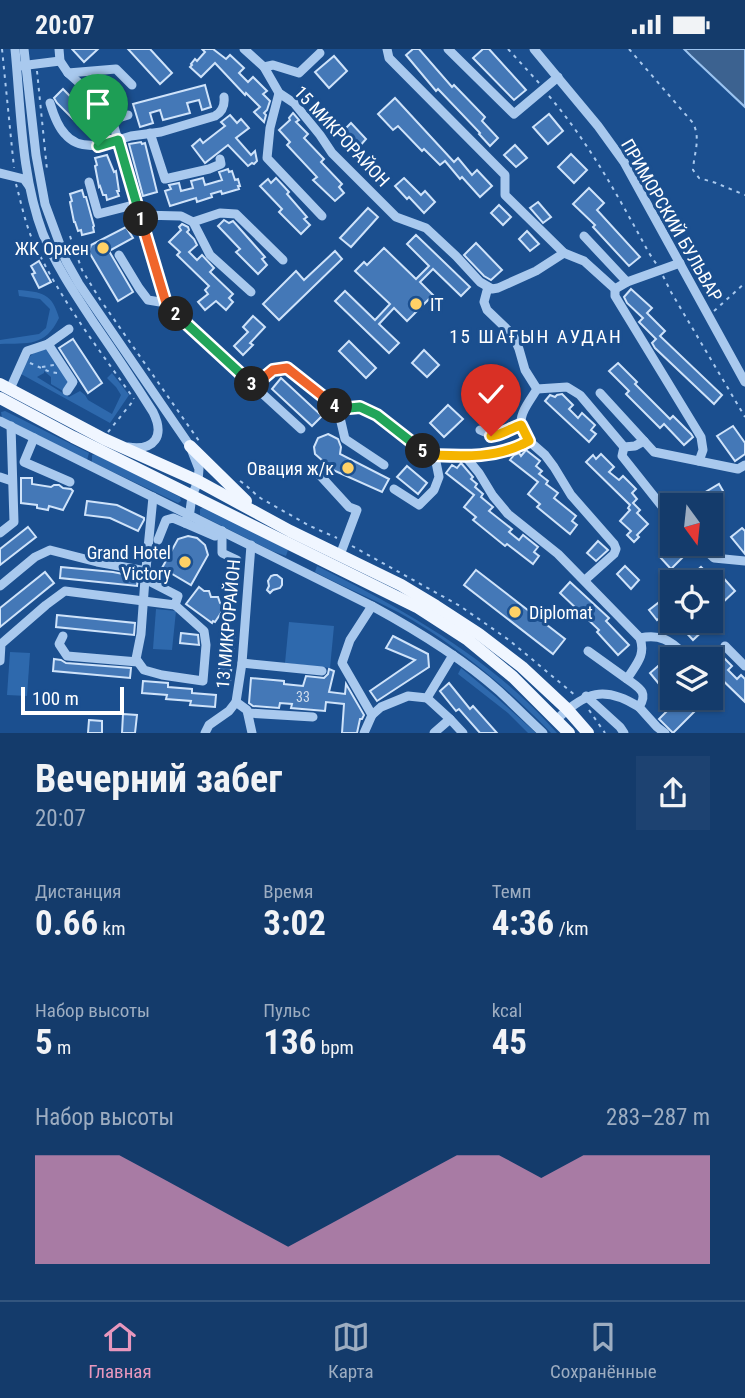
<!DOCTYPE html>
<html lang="ru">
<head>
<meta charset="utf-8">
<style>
	body { margin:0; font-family:"Roboto Condensed",sans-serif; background:#1d4271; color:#f1f3f6; height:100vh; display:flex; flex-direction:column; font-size:26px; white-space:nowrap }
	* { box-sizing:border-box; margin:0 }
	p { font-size:23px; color:#9dadc1 }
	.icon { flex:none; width:38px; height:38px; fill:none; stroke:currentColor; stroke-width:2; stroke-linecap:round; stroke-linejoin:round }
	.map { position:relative; height:684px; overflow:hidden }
	.details { display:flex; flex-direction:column; background:#143b6b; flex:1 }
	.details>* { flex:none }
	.needle { width:46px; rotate:165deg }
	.controls { position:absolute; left:660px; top:444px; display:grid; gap:14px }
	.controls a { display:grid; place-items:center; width:63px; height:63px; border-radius:0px; background:#143b6b; box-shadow:0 2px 5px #0004,0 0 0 2px #33557e; font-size:35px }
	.scale { position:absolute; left:21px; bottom:18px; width:103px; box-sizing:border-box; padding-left:7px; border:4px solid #fff; border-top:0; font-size:19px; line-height:24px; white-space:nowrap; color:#fff; -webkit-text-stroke:5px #1b4f8f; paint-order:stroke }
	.pin { position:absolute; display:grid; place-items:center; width:60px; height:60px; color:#fff; margin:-72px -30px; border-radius:50% 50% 50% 0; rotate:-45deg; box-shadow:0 0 7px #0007 }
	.pin .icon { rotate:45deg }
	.km { position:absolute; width:35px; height:35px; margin:-18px; border-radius:50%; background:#222; color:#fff; font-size:19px; line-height:35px; text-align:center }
	.round { display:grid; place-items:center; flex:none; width:74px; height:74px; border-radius:0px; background:#1d4271 }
	.head { display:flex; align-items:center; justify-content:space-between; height:119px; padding:0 35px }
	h1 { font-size:38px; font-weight:700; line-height:52px }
	.stats { display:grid; grid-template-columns:repeat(3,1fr); gap:10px; height:119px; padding:7px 35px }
	.stats div { display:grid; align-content:center }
	.stats b { font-size:35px; font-weight:700 }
	.stats small { font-size:19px; font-weight:400 }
	.stats p { font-size:19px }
	.chart { height:196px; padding:14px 35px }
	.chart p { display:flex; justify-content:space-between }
	.chart svg { width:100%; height:126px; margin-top:7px; fill:#e797bd; opacity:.7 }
	.status { display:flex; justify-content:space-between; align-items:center; height:49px; padding:0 35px; background:#143b6b; direction:ltr }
	.status svg { height:19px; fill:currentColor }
	.tabs { display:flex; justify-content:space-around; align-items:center; height:98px; border-top:2px solid #33557e; background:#143b6b; font-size:19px; color:#9dadc1 }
	.tabs a { display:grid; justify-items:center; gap:4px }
	.tabs .on { color:#e797bd }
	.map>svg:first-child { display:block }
</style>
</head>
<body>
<div class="status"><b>20:07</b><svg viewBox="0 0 49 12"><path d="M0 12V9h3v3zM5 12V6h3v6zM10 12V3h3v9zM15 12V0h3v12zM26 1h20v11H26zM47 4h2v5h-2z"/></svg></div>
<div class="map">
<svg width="745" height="684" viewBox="0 0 745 684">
	<rect width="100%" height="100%" fill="#1b4f8f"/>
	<g fill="#2e69ad">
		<path d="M18 241C42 243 52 244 59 269 45 298 28 294 0 295V291L39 285 46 279 50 260 40 250 19 247Z"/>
		<path d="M49 300 69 334 63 342 51 335V328L44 322V324L37 328 69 348 80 342 85 346 88 351 112 365 121 346 116 338 107 329 112 324 129 346 110 374 21 325C28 308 30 302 49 300Z"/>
		<polygon points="5,362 89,404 87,411 2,369 1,363"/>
		<polygon points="96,405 180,448 181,452 178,454 92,413 92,406"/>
		<polygon points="204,458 288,501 286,507 272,502 200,466 200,460"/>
		<path d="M317 517C405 561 491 609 557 684H551C508 639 453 593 398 563 370 549 342 537 315 523Z"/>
		<polygon points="156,560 176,562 172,601 153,600"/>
		<polygon points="289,573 334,577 330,619 285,614"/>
		<polygon points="10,603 30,604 27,647 7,646"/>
		<polygon points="461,619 496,648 536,684 528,684 508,664 458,625"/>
	</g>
	<polygon fill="#3c6290" stroke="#9cc4f0" stroke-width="2" points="684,0 745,0 745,58 691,7"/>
	<g fill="#4478b7" stroke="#cfe3fa" stroke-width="2">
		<polygon points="72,0 98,0 84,13"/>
		<polygon points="128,0 150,0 172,24 160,35"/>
		<polygon points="202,0 213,0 226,10 230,6 244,19 239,24 248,33 253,28 267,42 263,45 270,52 267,61 264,64 266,66 264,73 254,63 260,58 246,44 245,46 215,14 201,28 190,18 192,16 191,15 195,10 197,12 205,3"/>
		<polygon points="413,0 419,0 452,38 454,36 485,68 482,72 498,89 490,97 479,85 480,84 438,40 436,42 406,6"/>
		<polygon points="483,0 489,0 526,41 514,51 473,9"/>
		<polygon points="334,7 347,22 329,39 315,23"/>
		<polygon points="205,36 211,58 202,61 199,51 187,54 190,64 163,71 160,61 150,64 153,74 140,78 133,55"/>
		<polygon points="63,40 105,83 100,88 92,89 57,54 54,49"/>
		<polygon points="395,49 454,113 458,109 472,126 477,121 492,137 480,148 462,128 460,130 445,112 440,116 424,100 422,102 398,77 393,81 378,65"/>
		<polygon points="293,64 299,71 296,73 308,85 304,89 324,110 321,113 342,135 339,138 344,144 335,152 313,131 317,128 287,96 290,93 279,81 290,71 289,69"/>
		<polygon points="549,65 563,82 548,95 533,78"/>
		<polygon points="230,66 237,74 241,70 249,79 236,89 251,106 255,102 257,112 254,115 252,114 248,117 228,96 205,114 192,97 200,90 203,94 225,77 221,73"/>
		<polygon points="351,74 366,90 359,98 343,82"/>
		<polygon points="141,93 142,95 145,94 157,143 143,147 129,95"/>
		<polygon points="515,96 527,109 516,118 504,106"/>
		<polygon points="571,105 587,121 574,134 558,118"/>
		<polygon points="107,106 114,123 116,122 119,142 117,142 119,147 107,151 106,146 103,146 100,137 99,138 95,117 97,116 95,109"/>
		<polygon points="228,120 229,123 232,122 235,131 238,130 240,137 238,137 239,140 222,145 221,142 211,145 212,148 197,153 196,149 170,157 165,142 171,140 169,136 179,134 181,142 193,139 191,132 203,129 205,136 222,131 219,123"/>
		<polygon points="276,129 289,143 287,145 307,168 304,170 310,176 301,185 279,163 282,160 260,137 268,130 271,134"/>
		<polygon points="404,129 421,146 425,142 435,153 424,164 409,148 407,150 395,137"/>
		<polygon points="589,139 604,154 597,161 640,208 629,217 593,178 595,176 573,155"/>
		<polygon points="82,141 84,148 86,148 94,177 93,178 94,183 82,186 81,181 78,182 75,173 74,173 70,153 72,152 70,145"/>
		<polygon points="538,153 551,168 543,174 530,159"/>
		<polygon points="499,156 511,168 503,176 491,164"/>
		<polygon points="368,159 378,168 351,198 340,189"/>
		<polygon points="224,171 229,174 233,172 265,208 262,210 267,216 258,225 236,203 240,200 218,177"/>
		<polygon points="182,175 188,178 189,181 187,183 194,190 197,196 189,203 197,211 202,206 214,219 210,223 233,245 229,249 233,253 226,261 216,252 205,261 198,253 208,245 205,241 209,237 177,206 180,203 169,193 181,181 179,178"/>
		<polygon points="126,178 133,189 109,202 133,243 118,252 89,203 91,196"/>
		<polygon points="527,182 539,195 530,202 519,190"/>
		<polygon points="416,186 470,238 461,247 433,220 420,233 433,246 407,272 394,259 379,275 399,294 389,304 335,252 345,242 375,271 390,255 355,222 364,213 367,216 384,199 416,230 429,217 407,195"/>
		<polygon points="476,194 502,221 491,231 484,227 464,206"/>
		<polygon points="335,202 342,210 279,271 263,255 296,222 304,231"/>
		<polygon points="39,212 51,233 39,239 32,225 35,224 31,217"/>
		<polygon points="631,240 652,259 647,264 665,282 660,287 722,346 714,355 655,299 652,294 656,290 639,273 643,269 627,254 624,248"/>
		<polygon points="253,267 265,278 250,294 253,296 243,306 234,297 248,283 243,278"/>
		<polygon points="73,290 102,334 88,344 59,299"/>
		<polygon points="349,292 376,319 366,329 339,302"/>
		<polygon points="424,301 439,316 427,328 412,314"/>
		<polygon points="618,314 637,333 635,335 670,370 673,367 691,385 693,388 684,396 664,375 660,379 626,345 629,342 609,322"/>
		<polygon points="281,329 322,367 312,377 272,340"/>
		<polygon points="562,345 573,356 569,360 578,369 582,364 595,376 591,381 596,385 589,393 545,352 550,346 555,348 557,346"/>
		<polygon points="499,346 509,353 489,377 480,371"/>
		<polygon points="448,356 463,370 444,388 430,374"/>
		<polygon points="733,377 745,394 745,405 735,412 717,387"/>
		<polygon points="328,385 338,390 341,398 340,405 389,430 382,443 324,417 323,412 315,405 314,398 318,389"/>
		<polygon points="526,401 540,412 536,417 542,422 539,425 548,432 546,435 558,444 554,449 576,467 572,472 577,476 570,485 537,458 540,455 528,445 538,433 510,411 514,406 519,404 521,407"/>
		<polygon points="601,405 614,418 609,423 619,431 623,427 636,440 632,444 637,450 633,454 640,461 637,464 648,475 637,486 639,488 634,493 627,486 631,482 620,472 630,461 628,459 630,456 586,413 593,406 596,410"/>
		<polygon points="461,414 473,428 471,430 477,435 475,438 483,445 481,448 493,458 489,462 512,480 509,483 519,491 523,486 538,498 534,503 539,507 533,515 507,495 505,497 473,471 476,468 464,458 474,446 446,424 452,416 457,419"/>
		<polygon points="407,417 427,434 418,445 397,428"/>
		<polygon points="21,429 32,429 32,435 51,438 54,436 59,436 63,439 71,440 73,442 63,461 49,457 48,461 37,459 37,456 21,454"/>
		<polygon points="719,435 723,442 700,457 686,457 697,448"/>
		<polygon points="87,452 117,456 144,469 144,471 138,482 110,469 85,466"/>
		<polygon points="28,478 36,488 0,516 0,500"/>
		<polygon points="742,479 745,482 745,505 731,488"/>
		<polygon points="188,487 197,489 205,496 208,506 191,536 162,519 178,490"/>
		<polygon points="598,492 608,501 596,512 587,504"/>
		<polygon points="671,498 682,509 671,520 660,508"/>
		<polygon points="625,517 639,531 631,540 617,525"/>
		<polygon points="61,518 113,523 138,528 137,537 60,529"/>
		<polygon points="701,518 713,530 719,524 735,542 721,555 710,544 710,534 708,534 703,528 696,534 694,534 689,529"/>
		<polygon points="476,521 565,590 553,605 464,536"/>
		<polygon points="45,523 54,534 0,578 0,559"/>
		<polygon points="274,526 277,526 282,530 282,536 280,539 273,541 270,544 267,541 269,537 268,532 271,527"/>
		<polygon points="570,533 609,569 606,572 629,596 618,606 597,583 599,581 560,544"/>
		<polygon points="199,538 204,542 209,542 211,548 218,548 220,554 225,558 215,573 213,572 212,574 186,555"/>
		<polygon points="667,547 672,554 672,559 657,571 649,561"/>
		<polygon points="57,566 135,574 134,586 56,578"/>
		<polygon points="687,572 705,572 709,576 693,591 681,578"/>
		<polygon points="223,579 235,580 230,633 218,632"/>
		<polygon points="181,584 198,586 199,596 180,594"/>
		<polygon points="393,587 428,605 429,618 377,652 370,642 415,611 386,599"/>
		<polygon points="710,604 715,608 719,604 732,617 728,621 737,630 741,626 745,630 745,653 710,619 710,611 705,611"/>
		<polygon points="54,610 61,611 66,614 131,619 130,629 53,622"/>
		<polygon points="664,612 672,621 672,634 664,641 650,624"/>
		<polygon points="329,620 334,622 329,643 345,645 346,635 364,666 362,670 360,670 357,684 342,684 344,655 326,653 325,662 291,659 292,655 280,654 279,659 253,657 249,654 251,629 284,632 284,635 303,637 306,627 324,629 328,625"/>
		<polygon points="143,632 168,634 168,638 192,640 192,644 216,646 215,658 190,656 191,652 166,650 167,646 142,644"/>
		<polygon points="449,634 470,660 473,657 497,684 480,684 459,660 456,662 440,642"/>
		<polygon points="680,649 696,649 702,655 673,684 659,670"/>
		<polygon points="123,665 137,666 135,684 122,684"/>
		<polygon points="89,671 102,672 102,684 88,684"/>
	</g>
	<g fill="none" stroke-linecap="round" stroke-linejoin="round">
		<g stroke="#a9c9ee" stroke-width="2" stroke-dasharray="3.5 5" stroke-linecap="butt">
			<polyline points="2,0 14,119"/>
			<polyline points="508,0 539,34"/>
			<path d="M629 0 693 74C701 90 694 104 693 121L699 129 716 134 745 146"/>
			<polyline points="37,22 47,121"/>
			<path d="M549 47C590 95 619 149 649 204L657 216"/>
			<path d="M16 135C21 153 25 174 33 192 59 249 98 299 134 350"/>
			<polyline points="70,187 82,221 101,252"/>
			<polyline points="663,227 671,243 745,368"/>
			<polyline points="104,256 199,392"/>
			<polyline points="714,262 745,234"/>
			<polyline points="30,314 50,323 57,324"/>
			<polyline points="42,318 54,316"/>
			<polyline points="108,383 133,352"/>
			<path d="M240 432C249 438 253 444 262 450L310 477 337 489"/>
			<polyline points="352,497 460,557 509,591 576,647"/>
			<polyline points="589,661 605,684"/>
		</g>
		<g stroke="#a9c9ee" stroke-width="9">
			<path d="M15 0C21 61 21 127 43 185 56 217 75 245 94 274 114 303 134 333 153 363 165 387 155 402 128 398"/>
			<polyline points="24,0 36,106 45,155 66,212 79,235 190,397 199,420 198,432 192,447 190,462 185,474 215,487 222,482"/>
			<polyline points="59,0 60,12 68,24 116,20 132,36"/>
			<polyline points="244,0 264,18 279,44 294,54 320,86 332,104 396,168 426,179 456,207 480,233 492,240 498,239 536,222 564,204"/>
			<polyline points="387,0 389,9 505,126 505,146 564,204 584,212 615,240 615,247 701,388 703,401 699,412"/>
			<polyline points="448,0 514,65 558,28"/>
			<polyline points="534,0 598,77 624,113 745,333"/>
			<polyline points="20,17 60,12"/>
			<polyline points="264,18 273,16 299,24 320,4"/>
			<polyline points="279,44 270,79 267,109 322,167"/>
			<path d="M224 48C225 57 222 63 215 67L161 83 131 87 118 91 166 254 184 273 301 380"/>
			<path d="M50 54C53 64 58 78 65 85 78 101 101 97 118 91L112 71 105 57 68 24"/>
			<polyline points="112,71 128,66"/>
			<polyline points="150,84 165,130 209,120 221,115 220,110"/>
			<polyline points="0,124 24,130 29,137"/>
			<polyline points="89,133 98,165 137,155"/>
			<polyline points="140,166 181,167 193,173"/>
			<polyline points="584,187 627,233"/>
			<polyline points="119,206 139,239 148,251 166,254"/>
			<polyline points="488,238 484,253 487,261 513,286 519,300 525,321 537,340"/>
			<polyline points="615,240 627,233 680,214"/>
			<polyline points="251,243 210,206 193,173 220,164 236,165 283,211"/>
			<polyline points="48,295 69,280"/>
			<polyline points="254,337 273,321 287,319 338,360 345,390 384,416"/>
			<polyline points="10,340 27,302 48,295 73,333 67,342"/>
			<polyline points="537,340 567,338 580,346 624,398 635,397 644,392"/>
			<polyline points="600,344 654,403 738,420 745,416"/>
			<polyline points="338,360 360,358 377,366 436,413 439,428 434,441 419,456 394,440"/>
			<path d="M0 372 372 557C416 581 461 608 499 642 514 656 528 670 543 684"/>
			<path d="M480 381C501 391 501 382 521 376"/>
			<polyline points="34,389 24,413 70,433"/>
			<polyline points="529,392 545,406 554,418 571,446 614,495 616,500 614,505 585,531"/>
			<polyline points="624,398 622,407 672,470"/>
			<path d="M427 406C466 407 494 410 529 392 527 387 522 380 521 375 520 363 531 350 537 340"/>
			<path d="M465 407 479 424 493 447 508 465 558 505 640 589C646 607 636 615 627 630L588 602"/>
			<polyline points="316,422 349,458 357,461 340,506"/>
			<polyline points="0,428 12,432"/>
			<polyline points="222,482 222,504 237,511"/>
			<polyline points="0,484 14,473 11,377"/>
			<polyline points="158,491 166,471 173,469 185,474"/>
			<polyline points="699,495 714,509 745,512"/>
			<polyline points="145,530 141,585 136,610 144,621 162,626 203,632 206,596 204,582 175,556"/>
			<polyline points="0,537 35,508 50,501 97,513 146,522"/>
			<polyline points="372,557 350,591 342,614 372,666"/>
			<polyline points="63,587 59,595 67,607 138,613"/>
			<path d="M640 589C660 585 670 591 684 605"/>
			<polyline points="725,597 745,617"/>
			<polyline points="0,612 1,595 46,556 65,542 175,556 178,547 145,530 153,448"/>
			<polyline points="242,614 322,622"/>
			<polyline points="586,647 620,678 624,684"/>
			<polyline points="427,649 450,670"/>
			<polyline points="236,653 247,661 252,684"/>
			<polyline points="639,658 657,678 665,684"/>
			<polyline points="248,664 313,668"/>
			<path d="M557 670C586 643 604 636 639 658 649 643 639 639 627 630"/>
			<polyline points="205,684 209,676 229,662 236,653 242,614 251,496"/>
			<polyline points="364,684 372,666 381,658 408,647 427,649 453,606"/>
			<polyline points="434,684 450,670 463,684"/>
		</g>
		<g stroke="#f0f6ff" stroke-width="12">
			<polyline points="0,335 104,390 198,432 290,482 401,536 436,557 479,585 522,618 567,660 588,684"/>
			<polyline points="0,349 73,388 417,558 468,591 513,628 569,684"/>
			<polyline points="190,397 246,452"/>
		</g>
	</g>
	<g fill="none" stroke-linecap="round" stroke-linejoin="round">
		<g stroke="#fff" stroke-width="14">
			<polyline id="split-1" points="98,97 118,91 141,170"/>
		</g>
		<g stroke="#fff" stroke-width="14">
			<polyline id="split-2" points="141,170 166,254 176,265"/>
		</g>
		<g stroke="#fff" stroke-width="14">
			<polyline id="split-3" points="176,265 252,335"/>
		</g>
		<g stroke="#fff" stroke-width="14">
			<polyline id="split-4" points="252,335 254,337 273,321 287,319 335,357"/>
		</g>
		<g stroke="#fff" stroke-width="14">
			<polyline id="split-5" points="335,357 338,360 360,358 377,366 423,402"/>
		</g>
		<g stroke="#fff" stroke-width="14">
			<path id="split-6" d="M423 402 428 406C460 407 492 410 523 395"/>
		</g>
		<g stroke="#fff" stroke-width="14">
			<path id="split-7" d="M491 387C502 386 511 379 521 376L529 392 523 395"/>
		</g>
		<use href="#split-1" stroke="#22a559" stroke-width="9"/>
		<use href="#split-2" stroke="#f0652b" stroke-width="9"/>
		<use href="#split-3" stroke="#22a559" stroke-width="9"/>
		<use href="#split-4" stroke="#f0652b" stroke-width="9"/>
		<use href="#split-5" stroke="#22a559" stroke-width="9"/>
		<use href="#split-6" stroke="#f5b400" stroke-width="9"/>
		<use href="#split-7" stroke="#f5b400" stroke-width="9"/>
	</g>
	<g fill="#ffd166" stroke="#1b4f8f" stroke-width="2.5">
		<circle cx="103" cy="199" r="7"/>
		<circle cx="416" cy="255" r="7"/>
		<circle cx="348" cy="419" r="7"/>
		<circle cx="185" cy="513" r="7"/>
		<circle cx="515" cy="563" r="7"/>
	</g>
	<g text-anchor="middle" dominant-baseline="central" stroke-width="6" stroke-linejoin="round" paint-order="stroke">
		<g font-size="14" fill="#d0dded">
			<text x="303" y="648">33</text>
		</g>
		<g font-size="18" fill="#fff" stroke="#1b4f8f">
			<text transform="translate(342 87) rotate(47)">15 МИКРОРАЙОН</text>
			<text transform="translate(672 171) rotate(60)">ПРИМОРСКИЙ БУЛЬВАР</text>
			<text transform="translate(228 575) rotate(-85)">13 МИКРОРАЙОН</text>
		</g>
		<g font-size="18" fill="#fff" stroke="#1b4f8f" text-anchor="end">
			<text x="89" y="199">ЖК Оркен</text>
			<text x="430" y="255" text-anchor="start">IT</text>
			<text x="334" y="419">Овация ж/к</text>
			<text x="171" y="503">Grand Hotel<tspan x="171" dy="21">Victory</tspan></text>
			<text x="529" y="563" text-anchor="start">Diplomat</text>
		</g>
		<g font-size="19" letter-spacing="2" fill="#fff" stroke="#1b4f8f">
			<text x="536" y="287">15 ШАҒЫН АУДАН</text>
		</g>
	</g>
</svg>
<div class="controls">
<a><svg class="needle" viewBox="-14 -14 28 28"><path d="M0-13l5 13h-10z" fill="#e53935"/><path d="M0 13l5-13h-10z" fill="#9dadc1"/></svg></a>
<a><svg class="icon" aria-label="locate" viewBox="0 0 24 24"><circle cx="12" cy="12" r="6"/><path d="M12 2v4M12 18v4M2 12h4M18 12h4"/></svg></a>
<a><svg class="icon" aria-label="layers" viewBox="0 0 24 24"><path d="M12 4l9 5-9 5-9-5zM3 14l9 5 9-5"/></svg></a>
</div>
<div class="scale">100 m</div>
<div class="pin" style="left:98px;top:97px;background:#1e9e55"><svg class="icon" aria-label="arrive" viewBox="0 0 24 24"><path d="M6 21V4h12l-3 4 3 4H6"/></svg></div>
<div class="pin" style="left:491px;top:387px;background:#d93025"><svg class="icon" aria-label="check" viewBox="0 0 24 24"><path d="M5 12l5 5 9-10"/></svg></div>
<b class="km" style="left:141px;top:170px">1</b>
<b class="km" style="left:176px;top:265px">2</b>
<b class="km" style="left:252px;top:335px">3</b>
<b class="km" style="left:335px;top:357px">4</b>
<b class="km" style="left:423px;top:402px">5</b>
</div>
<section class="details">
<div class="head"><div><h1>Вечерний забег</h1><p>20:07</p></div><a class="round"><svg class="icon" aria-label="share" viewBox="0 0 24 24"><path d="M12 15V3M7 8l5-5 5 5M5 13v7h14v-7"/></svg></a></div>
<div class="stats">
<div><p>Дистанция</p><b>0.66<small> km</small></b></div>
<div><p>Время</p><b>3:02</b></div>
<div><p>Темп</p><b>4:36<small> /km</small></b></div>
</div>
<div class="stats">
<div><p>Набор высоты</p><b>5<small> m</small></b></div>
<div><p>Пульс</p><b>136<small> bpm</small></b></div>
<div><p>kcal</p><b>45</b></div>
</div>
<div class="chart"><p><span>Набор высоты</span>283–287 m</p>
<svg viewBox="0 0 160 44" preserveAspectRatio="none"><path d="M0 44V6L10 6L20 6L30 14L40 22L50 30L60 38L70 30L80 22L90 14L100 6L110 6L120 14L130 6L140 6L150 6L160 6V44z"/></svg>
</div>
</section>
<nav class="tabs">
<a class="on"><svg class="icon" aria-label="home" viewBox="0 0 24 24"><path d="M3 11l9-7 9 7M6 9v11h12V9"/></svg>Главная</a>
<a><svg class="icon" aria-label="map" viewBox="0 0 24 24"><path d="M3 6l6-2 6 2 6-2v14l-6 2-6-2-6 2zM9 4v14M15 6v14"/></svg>Карта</a>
<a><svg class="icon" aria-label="saved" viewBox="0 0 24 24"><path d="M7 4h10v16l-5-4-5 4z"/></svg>Сохранённые</a>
</nav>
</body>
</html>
